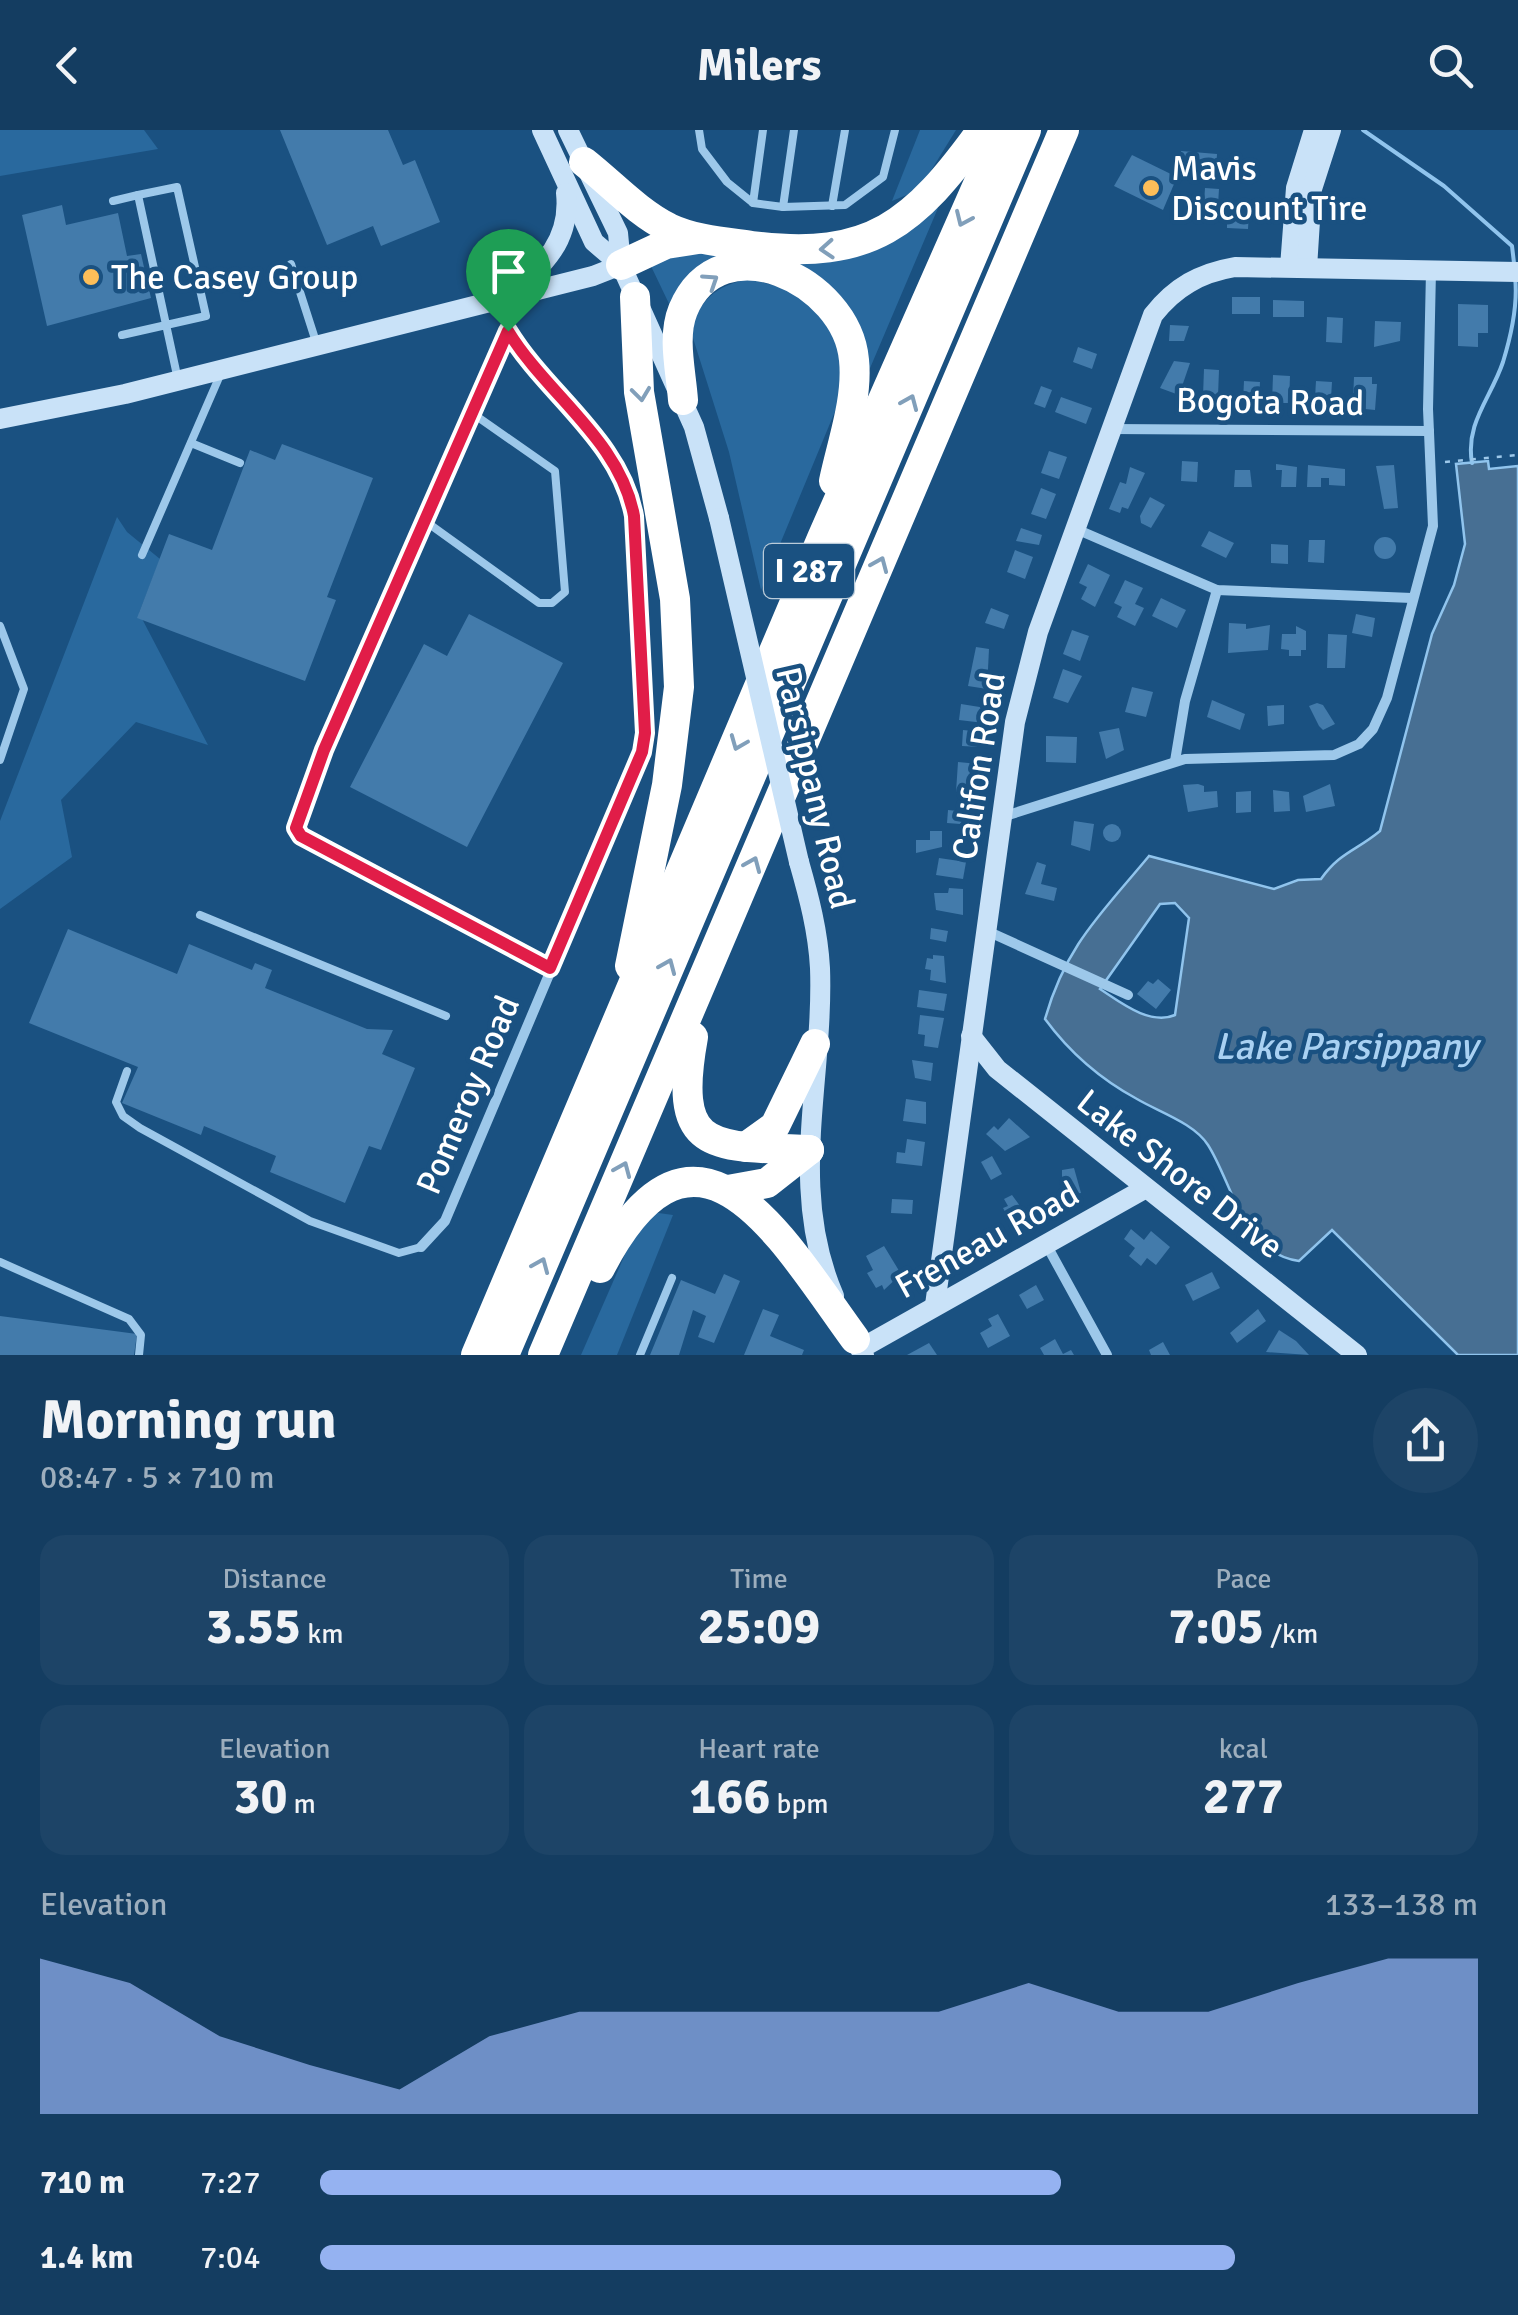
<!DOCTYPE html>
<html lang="en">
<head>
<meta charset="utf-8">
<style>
	body { margin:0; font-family:Signika,sans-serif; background:#1d4467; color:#f1f3f6; height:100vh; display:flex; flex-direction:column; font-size:38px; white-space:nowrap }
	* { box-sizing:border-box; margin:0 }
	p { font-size:32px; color:#9daebd }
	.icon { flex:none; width:55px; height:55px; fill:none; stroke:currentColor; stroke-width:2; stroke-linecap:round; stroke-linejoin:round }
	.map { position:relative; height:1225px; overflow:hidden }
	.panel { display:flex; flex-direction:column; background:#143d61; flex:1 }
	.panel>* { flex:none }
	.pin { position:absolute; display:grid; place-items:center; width:85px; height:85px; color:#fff; margin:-102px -42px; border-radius:50% 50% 50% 0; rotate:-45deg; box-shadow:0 0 10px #0007 }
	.pin .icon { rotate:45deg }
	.round { display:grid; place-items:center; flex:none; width:105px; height:105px; border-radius:52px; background:#1d4467 }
	.headline { display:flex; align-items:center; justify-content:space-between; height:170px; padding:0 40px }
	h1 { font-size:55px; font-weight:700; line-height:75px }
	.stats { display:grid; grid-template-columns:repeat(3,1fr); gap:15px; height:170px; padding:10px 40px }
	.stats div { display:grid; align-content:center; border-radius:25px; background:#1d4467; text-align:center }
	.stats b { font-size:50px; font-weight:700 }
	.stats small { font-size:28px; font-weight:400 }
	.stats p { font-size:28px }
	.chart { height:280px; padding:20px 40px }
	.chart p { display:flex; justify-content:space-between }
	.chart svg { width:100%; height:180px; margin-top:10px; fill:#95b2f1; opacity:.7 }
	ul { padding:0 40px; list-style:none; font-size:32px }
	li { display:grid; grid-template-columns:160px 120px 1fr; align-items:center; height:75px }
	li i { height:25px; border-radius:12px; background:#95b2f1 }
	header { display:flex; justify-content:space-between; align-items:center; height:130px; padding:0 40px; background:#143d61; font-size:45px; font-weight:700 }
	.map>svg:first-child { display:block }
</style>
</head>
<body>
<header><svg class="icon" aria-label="back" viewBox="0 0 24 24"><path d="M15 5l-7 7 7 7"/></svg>Milers<svg class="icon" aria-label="search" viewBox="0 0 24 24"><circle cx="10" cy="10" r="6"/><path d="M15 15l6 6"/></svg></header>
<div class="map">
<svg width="1518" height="1225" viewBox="0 0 1518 1225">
	<rect width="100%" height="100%" fill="#1a5181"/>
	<g fill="#29699e">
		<polygon points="0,0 144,0 158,19 0,46"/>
		<polygon points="920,0 956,0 919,60 892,71"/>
		<polygon points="934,75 938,78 865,250 859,213 756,131 673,182 650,134 686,120 812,130"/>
		<path d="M750 149 799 162 840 211 843 262 761 460 729 322 693 208C692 173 718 154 750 149Z"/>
		<polygon points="117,387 127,402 160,429 139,483 208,615 136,592 61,670 72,727 0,779 0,691"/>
		<polygon points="644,1081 673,1085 617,1225 581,1225"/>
	</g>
	<path fill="#476f93" stroke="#90c4ed" stroke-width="2.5" fill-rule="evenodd" d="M1488 331 1489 339 1518 336V1225H1458L1332 1100 1299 1131C1242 1123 1233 1054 1208 1015 1194 993 1159 982 1137 969 1100 949 1070 923 1045 889 1066 815 1101 784 1149 726L1274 759 1298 750 1321 749C1340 722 1356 721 1380 701L1432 504 1454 455 1465 414 1456 334ZM1175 773 1189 788 1175 885C1150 896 1120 872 1100 859L1160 774Z"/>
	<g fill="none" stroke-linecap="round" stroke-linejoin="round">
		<g stroke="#90c4ed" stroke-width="4">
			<polyline points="1363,0 1444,56 1512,116 1514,133"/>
			<path d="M1472 333C1465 293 1491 268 1503 232 1511 206 1518 173 1515 147"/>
		</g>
	</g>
	<g fill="#437bab">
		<polygon points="280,0 388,0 403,35 415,30 440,92 381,116 373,96 327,115"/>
		<polygon points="1181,21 1217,24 1216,39 1182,37"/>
		<polygon points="1132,25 1177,47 1163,80 1114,56"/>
		<polygon points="1205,58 1219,59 1217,91 1203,90"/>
		<polygon points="62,75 66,95 118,83 127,126 141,124 151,168 47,196 22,85"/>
		<polygon points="1221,75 1249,81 1248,99 1227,98 1227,91 1220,91"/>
		<rect x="1232" y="167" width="28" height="17"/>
		<polygon points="1273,170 1304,171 1304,187 1273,187"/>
		<polygon points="1458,174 1488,175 1488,203 1478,203 1478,217 1458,216"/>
		<polygon points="1327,187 1343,188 1342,213 1326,212"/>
		<polygon points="1375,191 1401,192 1400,211 1374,217"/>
		<polygon points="1170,195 1189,196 1184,211 1169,211"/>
		<polygon points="1078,217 1097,224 1092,239 1073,232"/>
		<polygon points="1174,231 1190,233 1179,265 1160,258"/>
		<polygon points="1204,239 1219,240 1218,266 1203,266"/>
		<polygon points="1273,245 1290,246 1289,273 1272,273"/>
		<polygon points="1354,247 1372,247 1372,254 1377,254 1375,280 1365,279 1360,271 1353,271"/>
		<polygon points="1244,251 1260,252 1259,273 1243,272"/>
		<polygon points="1316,251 1332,252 1331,268 1315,268"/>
		<polygon points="1041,256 1052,260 1045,278 1034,274"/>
		<polygon points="1061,267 1092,278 1086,294 1055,282"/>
		<polygon points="282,314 373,348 327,467 336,470 305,551 137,488 169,404 212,420 250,320 275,330"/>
		<polygon points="1049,321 1067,327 1059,349 1041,343"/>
		<polygon points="1182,331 1198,332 1197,352 1181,351"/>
		<polygon points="1276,334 1297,337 1296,357 1281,357 1282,340 1276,340"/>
		<polygon points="1308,335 1345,339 1345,356 1329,355 1329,348 1321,348 1321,357 1307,357"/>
		<polygon points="1394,335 1398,378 1384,379 1376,336"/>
		<polygon points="1130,337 1145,343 1128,379 1122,377 1120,383 1109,379 1120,352 1126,354"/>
		<polygon points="1235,340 1250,340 1252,357 1234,357"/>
		<polygon points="1041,358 1056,364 1046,389 1031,384"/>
		<polygon points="1150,367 1165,375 1151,398 1141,393 1140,386"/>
		<polygon points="1021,398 1042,405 1039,415 1016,411"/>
		<polygon points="1209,401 1234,413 1226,428 1201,416"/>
		<circle cx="1385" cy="418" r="11"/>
		<polygon points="1309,410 1325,410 1324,433 1308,432"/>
		<polygon points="1271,414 1288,415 1288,434 1271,433"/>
		<polygon points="1015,420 1033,427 1025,449 1007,442"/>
		<polygon points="1088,434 1110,445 1095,477 1081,469 1087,457 1079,453"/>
		<polygon points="1125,450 1143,458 1135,474 1144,478 1135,496 1117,487 1122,477 1114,473"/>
		<polygon points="1161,468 1186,480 1177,498 1152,486"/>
		<polygon points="991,478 1009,485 1004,499 985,493"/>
		<polygon points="469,484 563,533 467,717 350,657 424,514 447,526"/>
		<polygon points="1356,484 1375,488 1372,507 1352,503"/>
		<polygon points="1229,493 1246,494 1246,499 1270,495 1268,520 1228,523"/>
		<polygon points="1296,496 1306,501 1306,520 1301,520 1301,526 1289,526 1289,520 1281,519 1282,504 1296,504"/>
		<polygon points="1072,500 1089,506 1080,531 1063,524"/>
		<polygon points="1328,504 1347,505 1345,538 1327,538"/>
		<polygon points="976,517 989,519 987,559 968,556"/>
		<polygon points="1063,539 1082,546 1068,573 1053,568"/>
		<polygon points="1132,557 1153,562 1146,587 1125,582"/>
		<polygon points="1212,570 1245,584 1240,600 1207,587"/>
		<polygon points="1317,573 1323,575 1335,594 1323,600 1319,596 1309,576"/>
		<polygon points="961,574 986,578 984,593 959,590"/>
		<polygon points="1284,575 1284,594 1268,596 1267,576"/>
		<polygon points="1119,598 1124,620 1106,629 1099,602"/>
		<polygon points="963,600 983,602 981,617 962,616"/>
		<polygon points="1046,606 1077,607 1076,633 1046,632"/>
		<polygon points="958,632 979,634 980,671 962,670 962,662 956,662"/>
		<polygon points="1198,654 1204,656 1204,662 1217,661 1218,677 1188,682 1183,655"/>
		<polygon points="1330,654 1335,676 1306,682 1303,666"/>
		<polygon points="1273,660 1289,662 1290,681 1274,682"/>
		<polygon points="1251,661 1251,682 1236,683 1236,662"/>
		<polygon points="948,680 976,683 974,695 947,693"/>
		<polygon points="1074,691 1094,694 1090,721 1071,715"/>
		<circle cx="1112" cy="703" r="9"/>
		<polygon points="930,701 942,701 942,717 916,723 916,710 930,710"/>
		<polygon points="939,728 966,732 963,749 936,745"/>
		<polygon points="1037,732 1046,735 1041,754 1057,758 1054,771 1025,764"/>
		<polygon points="949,758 963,759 963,785 936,780 934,763 948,763"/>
		<polygon points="931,798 948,801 946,812 930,809"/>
		<polygon points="68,799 177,844 189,814 252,840 255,833 272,840 265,858 367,899 393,900 382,924 415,938 381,1020 369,1016 345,1073 270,1042 276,1026 204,996 201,1005 122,973 138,937 29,893"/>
		<polygon points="933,825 944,826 946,853 930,850 931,840 925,839 927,828 933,829"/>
		<polygon points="1158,849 1171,860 1156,879 1137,864 1148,851 1153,854"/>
		<polygon points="919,860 947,864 944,881 917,877"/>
		<polygon points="920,885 944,888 938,918 924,916 925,905 918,904"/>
		<polygon points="912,930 933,933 931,951 915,948"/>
		<polygon points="906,969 926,972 926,994 903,991"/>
		<polygon points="1009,988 1030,1007 1005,1021 986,1004 994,996 998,1000"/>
		<polygon points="907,1009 925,1012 922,1036 896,1033 897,1022 905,1023"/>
		<polygon points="992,1026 1002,1044 991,1050 981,1032"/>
		<polygon points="1074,1038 1081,1063 1062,1066 1062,1040"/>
		<polygon points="1012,1065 1031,1091 1023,1095 1021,1092 1013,1096 1003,1078 1008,1076 1004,1069"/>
		<polygon points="892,1069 913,1070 912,1084 891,1083"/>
		<polygon points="1131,1099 1144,1110 1151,1101 1170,1117 1156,1135 1147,1128 1141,1136 1129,1126 1135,1118 1124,1109"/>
		<polygon points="884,1116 901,1144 884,1160 882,1155 876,1158 867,1143 873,1140 866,1126"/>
		<polygon points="1212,1142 1220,1158 1193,1171 1185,1155"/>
		<polygon points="724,1144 740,1151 714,1213 698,1207 706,1186 693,1180 679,1225 650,1225 681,1150 715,1164"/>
		<polygon points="1036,1155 1044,1170 1027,1179 1019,1165"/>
		<polygon points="763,1179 779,1185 770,1206 804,1220 802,1225 744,1225"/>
		<polygon points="1258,1179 1266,1191 1237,1213 1230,1203"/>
		<polygon points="998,1184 1010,1206 988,1218 980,1203 992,1196 988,1189"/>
		<polygon points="0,1186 137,1204 134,1225 0,1225"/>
		<polygon points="1279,1200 1296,1211 1309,1225 1266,1222"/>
		<polygon points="1055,1209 1063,1224 1071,1220 1074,1225 1044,1225 1040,1218"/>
		<polygon points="1163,1212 1170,1225 1151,1225 1149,1220"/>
		<polygon points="929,1213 937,1225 907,1225"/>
	</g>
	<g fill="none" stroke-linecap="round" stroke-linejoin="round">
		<polyline stroke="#9dc8ea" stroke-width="2.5" stroke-dasharray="5 8" stroke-linecap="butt" points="1445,332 1518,325"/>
		<g stroke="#9dc8ea" stroke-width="8">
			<polyline points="699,0 702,19 727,52 753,73 783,77 845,75 883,47 895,0"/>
			<polyline points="113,71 138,65"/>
			<polyline points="753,73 763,0"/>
			<polyline points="832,76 845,0"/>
			<polyline points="783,77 794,0"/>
			<polyline points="291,134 317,215"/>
			<polyline points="508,201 324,620 296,698 301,706 551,839"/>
			<polyline points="122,205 206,186 177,57 138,65 178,250"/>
			<polyline points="191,313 240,333"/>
			<polyline points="425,391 539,473 552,473 565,462 555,341 472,283"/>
			<polyline points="142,425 221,243"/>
			<polyline points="0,496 24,559 0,630"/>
			<polyline points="200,785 446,886"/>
			<polyline points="127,941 116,972 123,986 140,998 310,1091 399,1123 421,1117"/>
			<polyline points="0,1132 129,1189 141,1205 139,1225"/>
			<polyline points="640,1225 672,1148"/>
		</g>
		<g stroke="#9dc8ea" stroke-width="10">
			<polyline points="1110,299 1429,301"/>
			<polyline points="1076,399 1217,460 1412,468"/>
			<polyline points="1175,631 1185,571 1217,460"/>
			<polyline points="1002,687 1185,629 1334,625 1359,614 1373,599 1387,568 1433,396 1428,279 1431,141"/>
			<polyline points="987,801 1128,865"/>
			<polyline points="1046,1114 1107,1225"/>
			<path d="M421 1117 445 1091 635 641 645 603 628 357C600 287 526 249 497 171"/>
		</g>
		<g stroke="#c9e2f8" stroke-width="20">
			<polyline points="542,0 594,112 621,135"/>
			<polyline points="568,0 618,103 621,135 694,297 719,388"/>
			<polyline points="1290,137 1296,58 1314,0"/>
			<polyline points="1307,138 1312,59 1331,0"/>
			<path d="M511 163C544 135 571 110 566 63"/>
			<polyline points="0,289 125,264 593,146 621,135"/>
			<path d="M799 732C809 767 818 801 820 838 824 950 787 1058 834 1166"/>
			<polyline points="971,906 997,939 1357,1225"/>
			<path d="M935 1175 1015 592 1038 502 1153 185C1175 157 1200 143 1235 137L1518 142"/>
			<polyline points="864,1225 860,1219 1146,1058"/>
		</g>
		<g stroke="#fff" stroke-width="30">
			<path d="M584 32C612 54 637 82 669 98 695 110 723 112 752 116 871 131 914 94 982 0"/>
			<polyline points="621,135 666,114 698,109"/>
			<path d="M683 270C681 241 672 207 683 180 720 91 847 150 854 230 858 269 842 313 834 351"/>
			<polyline points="630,836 667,655 679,557 675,469 639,262 635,167"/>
			<path d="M693 907C672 1023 711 1016 809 1020"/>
			<polyline points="746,1017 775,996 815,914"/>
			<polyline points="728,1060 767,1053 809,1020"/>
			<path d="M600 1138C696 953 782 1109 855 1209"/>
			<polyline points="476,1225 822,408 1002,0"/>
			<polyline points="504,1225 1026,0"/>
			<polyline points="543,1225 1064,0"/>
		</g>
		<polyline stroke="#c9e2f8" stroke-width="20" points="719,388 799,732"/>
	</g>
	<defs><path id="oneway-chevron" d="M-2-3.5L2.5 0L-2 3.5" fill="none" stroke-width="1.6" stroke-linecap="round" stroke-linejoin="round" transform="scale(2.5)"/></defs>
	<g stroke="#819fba">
		<use href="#oneway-chevron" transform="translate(963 89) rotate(114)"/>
		<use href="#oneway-chevron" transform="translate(827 119) rotate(176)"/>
		<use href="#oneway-chevron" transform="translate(711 151) rotate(-33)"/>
		<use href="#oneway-chevron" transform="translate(641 264) rotate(83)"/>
		<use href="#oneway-chevron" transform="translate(910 272) rotate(-67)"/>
		<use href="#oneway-chevron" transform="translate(880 434) rotate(-67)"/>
		<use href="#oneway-chevron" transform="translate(738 613) rotate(112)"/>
		<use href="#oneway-chevron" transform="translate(753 734) rotate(-67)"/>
		<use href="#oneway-chevron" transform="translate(668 836) rotate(-67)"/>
		<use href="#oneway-chevron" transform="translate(623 1039) rotate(-67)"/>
		<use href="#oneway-chevron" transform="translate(541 1135) rotate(-67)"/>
	</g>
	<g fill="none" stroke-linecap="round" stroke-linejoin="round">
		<g stroke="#fff" stroke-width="20">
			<path id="route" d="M508 201C547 265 620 310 634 386L645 603 642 622 550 838 301 706 296 698 324 620Z"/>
		</g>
		<use href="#route" stroke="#e11d48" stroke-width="12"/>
	</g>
	<g fill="#fdbe59" stroke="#1a5181" stroke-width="4">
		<circle cx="1151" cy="58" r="10"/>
		<circle cx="91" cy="147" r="10"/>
	</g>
	<g text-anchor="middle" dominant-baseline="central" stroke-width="9" stroke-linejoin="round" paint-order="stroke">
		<rect fill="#1a5181" stroke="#bacbd9" stroke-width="2.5" x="764" y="414" width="90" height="54" rx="8"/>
		<g font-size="32" font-weight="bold" fill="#fff">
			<text x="809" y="441">I 287</text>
		</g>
		<g font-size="35" fill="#fff" stroke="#1a5181" text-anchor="start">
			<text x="1171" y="38">Mavis<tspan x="1171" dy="40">Discount Tire</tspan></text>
			<text x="111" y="147">The Casey Group</text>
		</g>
		<g font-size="35" fill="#fff" stroke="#1a5181">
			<text transform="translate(1270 272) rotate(1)">Bogota Road</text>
			<text transform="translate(979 636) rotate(-81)">Califon Road</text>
			<text transform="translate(815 658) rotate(77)">Parsippany Road</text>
			<text transform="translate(468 965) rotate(-67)">Pomeroy Road</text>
			<text transform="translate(1180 1044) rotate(38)">Lake Shore Drive</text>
			<text transform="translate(987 1110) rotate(-29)">Freneau Road</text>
		</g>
		<g font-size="38" font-style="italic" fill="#a9d1f2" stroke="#1a5181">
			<text x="1346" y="916">Lake Parsippany</text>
		</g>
	</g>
</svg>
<div class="pin" style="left:508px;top:201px;background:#1e9e55"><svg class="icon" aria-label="arrive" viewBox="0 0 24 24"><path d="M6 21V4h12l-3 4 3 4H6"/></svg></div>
</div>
<section class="panel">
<div class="headline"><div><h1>Morning run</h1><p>08:47 · 5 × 710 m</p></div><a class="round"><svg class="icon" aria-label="share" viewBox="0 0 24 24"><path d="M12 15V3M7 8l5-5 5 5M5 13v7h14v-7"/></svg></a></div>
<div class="stats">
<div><p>Distance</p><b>3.55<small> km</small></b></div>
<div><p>Time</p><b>25:09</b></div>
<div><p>Pace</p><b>7:05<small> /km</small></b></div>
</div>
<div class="stats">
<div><p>Elevation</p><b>30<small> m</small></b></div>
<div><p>Heart rate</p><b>166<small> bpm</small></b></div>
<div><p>kcal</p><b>277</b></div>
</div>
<div class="chart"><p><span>Elevation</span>133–138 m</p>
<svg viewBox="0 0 160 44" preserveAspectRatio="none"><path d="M0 44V6L10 12L20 25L30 32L40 38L50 25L60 19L70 19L80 19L90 19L100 19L110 12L120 19L130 19L140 12L150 6L160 6V44z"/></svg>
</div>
<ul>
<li><b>710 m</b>7:27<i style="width:64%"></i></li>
<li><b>1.4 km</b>7:04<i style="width:79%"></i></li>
</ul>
</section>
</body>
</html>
